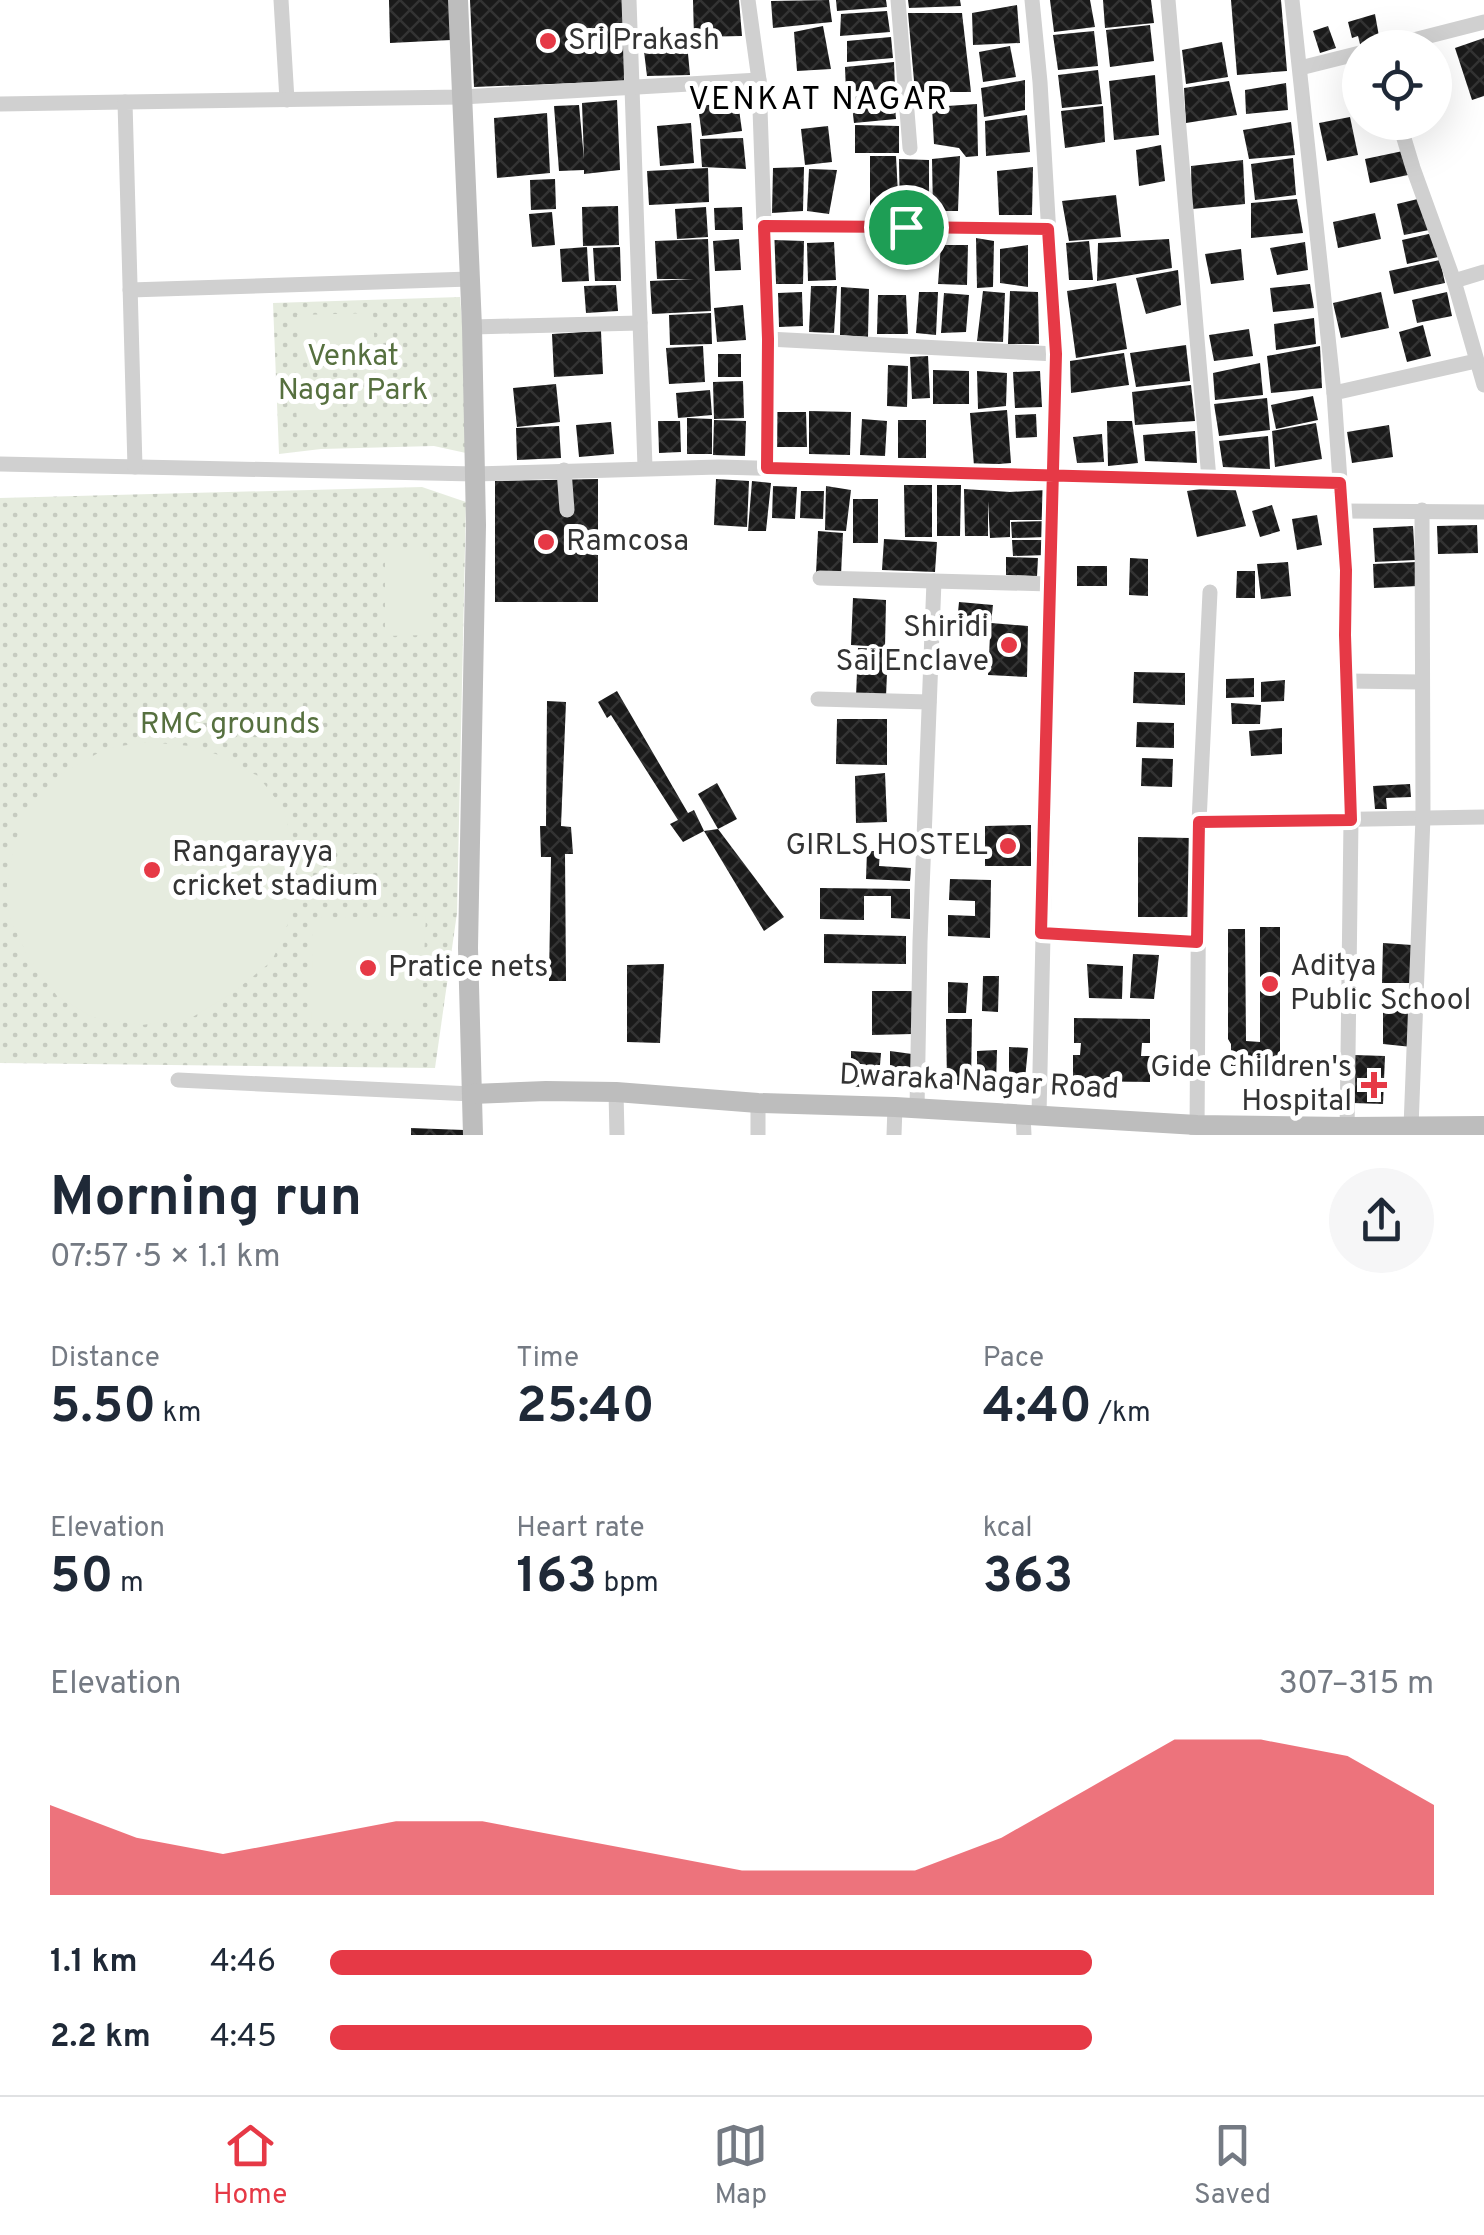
<!DOCTYPE html>
<html lang="en">
<head>
<meta charset="utf-8">
<style>
	body { margin:0; font-family:Overpass,sans-serif; background:#f6f6f7; color:#1f2937; height:100vh; display:flex; flex-direction:column; font-size:38px; white-space:nowrap }
	* { box-sizing:border-box; margin:0 }
	p { font-size:32px; color:#747a83 }
	.icon { flex:none; width:55px; height:55px; fill:none; stroke:currentColor; stroke-width:2; stroke-linecap:round; stroke-linejoin:round }
	.map { position:relative; height:1135px; overflow:hidden }
	.drawer { display:flex; flex-direction:column; background:#fff; flex:1 }
	.drawer>* { flex:none }
	.buttons { position:absolute; left:1342px; top:30px; display:grid; gap:20px }
	.buttons a { display:grid; place-items:center; width:110px; height:110px; border-radius:50%; background:#fff; box-shadow:0 10px 40px #0002; font-size:50px }
	.pin { position:absolute; display:grid; place-items:center; width:85px; height:85px; color:#fff; margin:-42px; border:5px solid #fff; border-radius:50%; box-shadow:0 2px 10px #0007 }
	.round { display:grid; place-items:center; flex:none; width:105px; height:105px; border-radius:52px; background:#f6f6f7 }
	.headline { display:flex; align-items:center; justify-content:space-between; height:170px; padding:0 50px }
	h1 { font-size:55px; font-weight:700; line-height:75px }
	.figures { display:grid; grid-template-columns:repeat(3,1fr); gap:15px; height:170px; padding:10px 50px }
	.figures div { display:grid; align-content:center }
	.figures b { font-size:50px; font-weight:700 }
	.figures small { font-size:28px; font-weight:400 }
	.figures p { font-size:28px }
	.chart { height:280px; padding:20px 50px }
	.chart p { display:flex; justify-content:space-between }
	.chart svg { width:100%; height:180px; margin-top:10px; fill:#e63946; opacity:.7 }
	ul { padding:0 50px; list-style:none; font-size:32px }
	li { display:grid; grid-template-columns:160px 120px 1fr; align-items:center; height:75px }
	li i { height:25px; border-radius:12px; background:#e63946 }
	.tab-bar { display:flex; justify-content:space-around; align-items:center; height:140px; border-top:2px solid #e0e1e3; background:#fff; font-size:28px; color:#747a83 }
	.tab-bar a { display:grid; justify-items:center; gap:5px }
	.tab-bar .on { color:#e63946 }
	.map>svg:first-child { display:block }
</style>
</head>
<body>
<div class="map">
<svg width="1484" height="1135" viewBox="0 0 1484 1135">
	<defs>
		<pattern id="park-dots" width="8" height="8" patternUnits="userSpaceOnUse" patternTransform="scale(2.5)"><rect width="8" height="8" fill="#e6ecdf"/><path d="M2 2h.1M6 6h.1" fill="none" stroke="#c6cbc0" stroke-width="1.8" stroke-linecap="round"/></pattern>
		<pattern id="building-cross-hatch" width="8" height="8" patternUnits="userSpaceOnUse" patternTransform="scale(2.5)"><rect width="8" height="8" fill="#1a1a1a"/><path d="M0 0l8 8M0 8l8-8" fill="none" stroke="#333"/></pattern>
	</defs>
	<rect width="100%" height="100%" fill="#fff"/>
	<g fill="url(#park-dots)">
		<polygon points="460,297 465,358 466,453 434,446 321,449 279,454 273,303"/>
		<polygon points="422,487 466,502 457,913 435,1068 0,1063 0,498"/>
	</g>
	<g fill="#e6ecdf">
		<polygon points="373,313 375,354 299,354 297,315"/>
		<polygon points="319,378 321,421 297,421 294,379"/>
		<polygon points="385,550 430,550 429,635 385,636"/>
		<polygon points="148,742 190,746 219,755 258,776 283,808 296,855 295,907 272,961 231,994 191,1018 142,1025 92,1017 57,996 27,955 9,916 7,885 14,845 29,805 59,775 107,748"/>
		<polygon points="426,916 421,1019 311,1021 313,918"/>
	</g>
	<g fill="url(#building-cross-hatch)">
		<polygon points="389,0 451,0 451,40 390,43"/>
		<polygon points="470,0 623,0 624,81 474,87"/>
		<polygon points="693,0 739,0 742,36 694,37"/>
		<polygon points="829,0 832,22 773,28 771,1"/>
		<polygon points="836,0 886,0 887,7 837,11"/>
		<polygon points="908,0 960,0 961,6 909,8"/>
		<polygon points="1050,0 1090,0 1095,27 1054,32"/>
		<polygon points="1103,0 1151,0 1154,23 1105,28"/>
		<polygon points="1231,0 1281,0 1287,71 1237,75"/>
		<polygon points="1017,5 1020,43 973,45 972,13"/>
		<polygon points="887,11 890,32 840,36 841,14"/>
		<polygon points="908,13 962,13 971,92 915,92"/>
		<polygon points="1375,14 1380,42 1361,48 1358,36 1352,38 1348,22"/>
		<polygon points="1150,25 1154,61 1110,67 1106,30"/>
		<polygon points="823,26 831,69 797,71 794,32"/>
		<polygon points="1328,26 1336,48 1320,53 1313,31"/>
		<polygon points="1094,31 1098,66 1058,70 1053,35"/>
		<polygon points="686,33 690,75 647,76 642,35"/>
		<polygon points="891,37 893,58 847,62 847,41"/>
		<polygon points="1484,38 1484,96 1472,100 1455,48"/>
		<polygon points="1222,42 1228,77 1186,84 1182,50"/>
		<polygon points="1010,46 1016,77 983,82 979,52"/>
		<polygon points="894,62 895,88 846,92 845,67"/>
		<polygon points="1098,70 1102,104 1062,108 1058,75"/>
		<polygon points="1155,75 1159,135 1114,140 1109,81"/>
		<polygon points="1025,80 1025,110 984,117 981,88"/>
		<polygon points="1229,81 1237,115 1186,123 1184,88"/>
		<polygon points="1286,83 1288,110 1246,114 1245,90"/>
		<polygon points="894,93 896,119 854,123 851,97"/>
		<polygon points="617,100 620,170 584,174 584,170 559,171 554,106 579,105 584,159 582,103"/>
		<polygon points="738,102 742,131 702,136 698,106"/>
		<polygon points="977,104 978,156 966,157 959,148 934,144 932,107"/>
		<polygon points="1103,106 1105,142 1065,148 1061,111"/>
		<polygon points="547,113 550,173 497,178 494,118"/>
		<polygon points="1027,115 1030,152 986,156 985,121"/>
		<polygon points="1350,117 1358,155 1327,161 1319,123"/>
		<polygon points="1291,122 1295,155 1249,159 1243,130"/>
		<polygon points="691,123 694,163 660,166 657,126"/>
		<polygon points="855,125 899,126 899,153 855,153"/>
		<polygon points="828,126 832,162 805,165 801,129"/>
		<polygon points="743,138 746,169 702,167 700,139"/>
		<polygon points="1161,145 1165,181 1139,186 1136,150"/>
		<polygon points="1403,151 1408,175 1370,183 1365,159"/>
		<polygon points="870,156 896,156 899,214 870,213"/>
		<polygon points="960,156 958,211 933,211 932,159"/>
		<polygon points="1293,158 1296,195 1255,200 1251,164"/>
		<polygon points="899,159 929,160 929,215 900,218"/>
		<polygon points="1243,160 1245,204 1192,209 1191,166"/>
		<polygon points="804,167 803,211 772,213 773,168"/>
		<polygon points="1033,167 1032,215 999,215 997,171"/>
		<polygon points="708,168 709,202 649,205 647,171"/>
		<polygon points="809,169 837,170 829,214 807,211"/>
		<polygon points="555,179 556,209 531,210 530,180"/>
		<polygon points="1116,195 1121,237 1069,241 1062,201"/>
		<polygon points="1422,198 1429,230 1404,235 1397,204"/>
		<polygon points="1297,199 1303,233 1251,238 1251,203"/>
		<polygon points="618,206 619,245 583,246 582,207"/>
		<polygon points="706,207 708,237 677,239 675,209"/>
		<polygon points="742,207 743,230 715,230 714,208"/>
		<polygon points="552,212 555,245 532,247 529,214"/>
		<polygon points="1375,213 1381,239 1338,248 1333,222"/>
		<polygon points="1433,233 1438,257 1407,264 1402,240"/>
		<polygon points="976,238 994,241 993,287 977,288"/>
		<polygon points="708,239 711,311 652,314 650,281 694,279 657,279 655,241"/>
		<polygon points="739,239 741,270 715,271 713,241"/>
		<polygon points="1169,239 1172,268 1097,281 1098,243"/>
		<polygon points="773,240 804,241 803,284 774,284"/>
		<polygon points="1089,241 1093,280 1069,280 1066,243"/>
		<polygon points="834,242 836,280 808,281 807,243"/>
		<polygon points="1305,242 1308,270 1277,275 1270,248"/>
		<polygon points="941,245 968,245 967,285 938,284"/>
		<polygon points="1028,245 1028,287 1000,283 1000,249"/>
		<polygon points="587,247 589,281 562,282 560,249"/>
		<polygon points="620,247 621,281 595,281 593,248"/>
		<polygon points="1241,249 1244,280 1211,284 1205,254"/>
		<polygon points="1440,260 1445,283 1394,294 1389,271"/>
		<polygon points="1178,270 1181,305 1146,314 1136,278"/>
		<polygon points="1116,283 1127,349 1076,358 1067,291"/>
		<polygon points="1310,284 1314,308 1273,312 1270,288"/>
		<polygon points="616,285 618,311 586,313 584,286"/>
		<polygon points="811,286 837,286 834,333 809,332"/>
		<polygon points="841,287 869,289 868,337 840,335"/>
		<polygon points="983,291 1005,293 1003,342 977,341"/>
		<polygon points="1010,291 1038,292 1039,344 1008,344"/>
		<polygon points="802,292 803,326 779,327 778,293"/>
		<polygon points="919,292 938,292 936,335 916,333"/>
		<polygon points="1381,292 1389,328 1341,338 1333,303"/>
		<polygon points="1447,292 1452,316 1417,323 1412,300"/>
		<polygon points="944,293 969,295 966,332 941,333"/>
		<polygon points="878,295 906,295 908,334 877,334"/>
		<polygon points="743,305 746,340 717,342 714,308"/>
		<polygon points="711,313 712,344 670,345 669,315"/>
		<polygon points="1314,318 1316,344 1276,350 1274,324"/>
		<polygon points="1423,325 1431,356 1407,362 1399,332"/>
		<polygon points="1249,329 1253,356 1214,361 1209,335"/>
		<polygon points="601,331 603,374 554,377 552,334"/>
		<polygon points="1186,345 1190,381 1136,387 1130,353"/>
		<polygon points="703,346 705,382 669,384 666,348"/>
		<polygon points="1320,346 1322,388 1271,393 1267,356"/>
		<polygon points="1124,353 1129,385 1071,393 1070,361"/>
		<rect x="718" y="354" width="23" height="23"/>
		<polygon points="928,356 930,398 912,399 910,357"/>
		<polygon points="1260,363 1263,395 1215,400 1213,373"/>
		<polygon points="888,365 908,366 907,407 887,406"/>
		<polygon points="933,370 969,371 969,404 933,404"/>
		<polygon points="977,371 1007,373 1006,406 978,409"/>
		<polygon points="1040,371 1042,407 1015,408 1013,372"/>
		<polygon points="743,381 744,418 714,419 713,382"/>
		<polygon points="556,384 560,422 517,427 513,388"/>
		<polygon points="1191,385 1195,421 1135,425 1132,392"/>
		<polygon points="710,390 712,415 678,418 676,393"/>
		<polygon points="1313,396 1318,420 1276,429 1271,405"/>
		<polygon points="1267,398 1270,430 1219,436 1214,404"/>
		<polygon points="1007,410 1011,463 974,466 970,413"/>
		<polygon points="809,411 851,412 850,455 809,454"/>
		<polygon points="775,412 806,412 807,447 776,447"/>
		<polygon points="1036,414 1037,437 1016,438 1015,415"/>
		<polygon points="687,418 712,419 712,454 687,454"/>
		<polygon points="862,419 887,421 885,456 860,455"/>
		<polygon points="714,420 746,421 745,456 713,455"/>
		<rect x="898" y="420" width="28" height="38"/>
		<polygon points="658,421 680,421 681,452 659,453"/>
		<polygon points="1107,421 1132,421 1138,463 1108,466"/>
		<polygon points="611,422 614,454 579,457 576,425"/>
		<polygon points="1316,423 1322,459 1275,467 1272,431"/>
		<polygon points="1389,425 1393,457 1352,463 1347,432"/>
		<polygon points="559,426 561,458 517,460 516,428"/>
		<polygon points="1195,431 1197,463 1145,461 1143,435"/>
		<polygon points="1102,434 1104,462 1077,463 1073,437"/>
		<polygon points="1268,436 1270,469 1223,467 1219,441"/>
		<polygon points="598,479 598,602 495,602 495,481"/>
		<polygon points="716,479 749,481 747,527 714,525"/>
		<polygon points="752,481 771,483 766,531 748,531"/>
		<polygon points="1234,484 1246,526 1197,537 1187,491"/>
		<polygon points="904,485 932,485 932,537 905,537"/>
		<polygon points="937,485 961,485 960,536 937,536"/>
		<polygon points="773,486 797,487 795,519 772,518"/>
		<polygon points="826,486 851,490 846,531 825,530"/>
		<polygon points="964,489 1010,492 1047,490 1047,520 1010,520 1010,537 990,538 988,501 988,536 965,536"/>
		<polygon points="801,491 824,491 823,519 800,518"/>
		<rect x="853" y="499" width="25" height="44"/>
		<polygon points="1272,505 1280,531 1260,537 1252,511"/>
		<polygon points="1317,515 1322,545 1297,550 1292,519"/>
		<polygon points="1047,521 1047,537 1012,538 1011,522"/>
		<polygon points="1477,525 1478,553 1438,554 1437,526"/>
		<polygon points="1413,526 1415,560 1375,562 1373,528"/>
		<polygon points="818,531 843,533 841,575 816,574"/>
		<polygon points="884,539 937,542 935,572 882,570"/>
		<polygon points="1012,540 1047,540 1047,555 1013,556"/>
		<polygon points="1006,557 1038,558 1037,576 1006,575"/>
		<polygon points="1130,558 1148,559 1148,596 1129,595"/>
		<polygon points="1288,562 1291,596 1261,599 1257,564"/>
		<polygon points="1417,562 1418,586 1374,588 1373,564"/>
		<rect x="1077" y="566" width="30" height="20"/>
		<polygon points="1237,571 1255,571 1255,598 1236,598"/>
		<polygon points="853,598 886,600 885,647 851,645"/>
		<polygon points="959,602 993,605 991,623 1028,626 1027,677 988,675 990,636 956,633"/>
		<polygon points="858,648 888,649 886,697 856,697"/>
		<polygon points="1134,672 1185,673 1185,705 1133,703"/>
		<polygon points="1254,678 1254,697 1226,698 1226,679"/>
		<polygon points="1285,680 1284,701 1261,702 1261,682"/>
		<polygon points="617,691 688,813 694,810 704,831 683,842 670,824 678,820 611,715 607,718 598,702"/>
		<polygon points="547,701 566,702 561,826 571,827 573,854 565,854 566,981 549,981 551,857 541,857 540,826 546,826"/>
		<polygon points="1231,703 1261,705 1260,724 1232,724"/>
		<polygon points="837,719 887,719 887,765 836,764"/>
		<polygon points="1137,722 1174,723 1174,748 1136,747"/>
		<polygon points="1282,728 1282,754 1251,756 1249,731"/>
		<polygon points="1142,758 1173,759 1172,787 1141,786"/>
		<polygon points="885,773 887,822 856,823 855,776"/>
		<polygon points="717,783 737,819 718,829 698,794"/>
		<polygon points="1410,784 1411,797 1386,798 1387,809 1375,809 1373,786"/>
		<polygon points="1031,825 1031,866 985,866 985,826"/>
		<polygon points="718,829 784,917 764,931 704,831"/>
		<polygon points="1138,837 1190,838 1190,917 1138,917"/>
		<polygon points="867,851 880,851 879,866 911,868 910,881 866,879"/>
		<polygon points="950,879 991,880 990,938 948,936 948,915 975,916 975,901 949,900"/>
		<polygon points="820,888 910,889 910,919 891,918 891,896 864,896 864,920 820,919"/>
		<polygon points="1260,927 1280,927 1280,1066 1231,1066 1231,1044 1228,1039 1228,929 1245,929 1246,1041 1260,1042"/>
		<polygon points="824,934 906,936 906,964 824,963"/>
		<polygon points="1383,943 1412,945 1412,983 1382,983"/>
		<polygon points="1133,954 1159,955 1154,999 1130,998"/>
		<polygon points="664,964 660,1043 627,1042 627,965"/>
		<polygon points="1087,964 1123,966 1122,999 1089,998"/>
		<polygon points="983,976 999,976 998,1012 982,1011"/>
		<polygon points="948,982 968,983 966,1013 948,1013"/>
		<polygon points="872,991 913,991 912,1034 872,1035"/>
		<polygon points="1383,991 1414,991 1412,1047 1383,1044"/>
		<polygon points="1074,1018 1150,1019 1150,1043 1142,1043 1141,1056 1150,1056 1150,1082 1073,1081 1073,1055 1080,1055 1081,1043 1074,1043"/>
		<polygon points="946,1019 972,1019 971,1086 947,1084"/>
		<polygon points="1009,1047 1028,1048 1025,1079 1009,1077"/>
		<polygon points="997,1050 996,1082 977,1081 977,1051"/>
		<polygon points="851,1051 881,1053 878,1089 851,1086"/>
		<polygon points="890,1051 912,1054 912,1081 890,1080"/>
		<polygon points="1354,1055 1385,1056 1383,1104 1353,1103"/>
		<polygon points="411,1128 464,1130 464,1135 411,1135"/>
	</g>
	<g fill="none" stroke-linecap="round" stroke-linejoin="round">
		<g stroke="#d0d0d0" stroke-width="15">
			<polyline points="281,0 287,100"/>
			<polyline points="629,0 645,467"/>
			<polyline points="898,0 910,148"/>
			<polyline points="1032,0 1040,82 1056,354 1039,1115"/>
			<polyline points="1168,0 1209,479"/>
			<polyline points="1292,0 1334,393"/>
			<polyline points="1382,48 1484,22"/>
			<polyline points="1300,68 1360,53"/>
			<polyline points="759,80 768,339 1056,354"/>
			<polyline points="0,104 125,102"/>
			<polyline points="1399,122 1413,168 1454,281 1484,385"/>
			<polyline points="764,225 1048,229"/>
			<polyline points="1454,281 1484,272"/>
			<polyline points="130,290 470,279"/>
			<polyline points="472,327 640,323"/>
			<polyline points="0,464 475,474 719,467 1340,483"/>
			<polyline points="135,467 125,102 462,97 759,80 748,0"/>
			<polyline points="767,468 768,339"/>
			<polyline points="564,470 567,510"/>
			<polyline points="1343,511 1484,512"/>
			<polyline points="820,578 1050,584"/>
			<polyline points="1210,592 1199,822 1484,817"/>
			<polyline points="1347,681 1421,682"/>
			<polyline points="818,699 929,702"/>
			<polyline points="1041,933 1197,942"/>
			<polyline points="178,1080 472,1094"/>
			<polyline points="616,1092 617,1135"/>
			<polyline points="758,1103 758,1135"/>
			<polyline points="917,1109 920,942 934,581"/>
			<polyline points="1023,1115 1024,1135"/>
			<polyline points="1411,1127 1423,817 1422,510"/>
			<polyline points="1347,1133 1351,820 1345,635 1346,570 1334,393 1476,361"/>
			<polyline points="894,1135 895,1107"/>
			<polyline points="1197,1135 1199,822"/>
		</g>
		<g stroke="#bdbdbd" stroke-width="20">
			<polyline points="458,0 472,327 476,525 468,948 473,1135"/>
			<polyline points="472,1094 546,1091 616,1092 758,1103 895,1107 1197,1125 1347,1127 1484,1126"/>
		</g>
	</g>
	<g fill="none" stroke-linecap="round" stroke-linejoin="round">
		<g stroke="#fff" stroke-width="20">
			<path id="route" d="M906 227 764 226 768 339 767 468C958 473 1149 478 1340 483L1346 570 1345 635 1351 820 1199 822 1197 942 1041 933 1056 354 1048 229 906 227"/>
		</g>
		<use href="#route" stroke="#e63946" stroke-width="12"/>
	</g>
	<g fill="#e63946" stroke="#fff" stroke-width="4">
		<circle cx="548" cy="41" r="10"/>
		<circle cx="546" cy="542" r="10"/>
		<circle cx="1009" cy="645" r="10"/>
		<circle cx="1008" cy="846" r="10"/>
		<circle cx="152" cy="870" r="10"/>
		<circle cx="368" cy="968" r="10"/>
		<circle cx="1270" cy="984" r="10"/>
		<path d="M1369 1070h10v10h10v10h-10v10h-10v-10h-10v-10h10z"/>
	</g>
	<g text-anchor="middle" dominant-baseline="central" stroke-width="10" stroke-linejoin="round" paint-order="stroke">
		<g font-size="30" fill="#333" stroke="#fff" text-anchor="start">
			<text x="568" y="41">Sri Prakash</text>
			<text x="566" y="542">Ramcosa</text>
			<text x="989" y="628" text-anchor="end">Shiridi<tspan x="989" dy="34">Sai Enclave</tspan></text>
			<text x="988" y="846" text-anchor="end">GIRLS HOSTEL</text>
			<text x="172" y="853">Rangarayya<tspan x="172" dy="34">cricket stadium</tspan></text>
			<text x="1290" y="967">Aditya<tspan x="1290" dy="34">Public School</tspan></text>
			<text x="388" y="968">Pratice nets</text>
			<text x="1352" y="1068" text-anchor="end">Gide Children's<tspan x="1352" dy="34">Hospital</tspan></text>
		</g>
		<g font-size="30" fill="#56703f" stroke="#fff">
			<text x="353" y="357">Venkat<tspan x="353" dy="34">Nagar Park</tspan></text>
			<text x="230" y="725">RMC grounds</text>
		</g>
		<g font-size="30" fill="#333" stroke="#fff">
			<text transform="translate(979 1083) rotate(3)">Dwaraka Nagar Road</text>
		</g>
		<g font-size="32" letter-spacing="2.5" fill="#000" stroke="#fff">
			<text x="819" y="101">VENKAT NAGAR</text>
		</g>
	</g>
</svg>
<div class="buttons">
<a><svg class="icon" aria-label="locate" viewBox="0 0 24 24"><circle cx="12" cy="12" r="6"/><path d="M12 2v4M12 18v4M2 12h4M18 12h4"/></svg></a>
</div>
<div class="pin" style="left:906px;top:227px;background:#1e9e55"><svg class="icon" aria-label="arrive" viewBox="0 0 24 24"><path d="M6 21V4h12l-3 4 3 4H6"/></svg></div>
</div>
<section class="drawer">
<div class="headline"><div><h1>Morning run</h1><p>07:57 · 5 × 1.1 km</p></div><a class="round"><svg class="icon" aria-label="share" viewBox="0 0 24 24"><path d="M12 15V3M7 8l5-5 5 5M5 13v7h14v-7"/></svg></a></div>
<div class="figures">
<div><p>Distance</p><b>5.50<small> km</small></b></div>
<div><p>Time</p><b>25:40</b></div>
<div><p>Pace</p><b>4:40<small> /km</small></b></div>
</div>
<div class="figures">
<div><p>Elevation</p><b>50<small> m</small></b></div>
<div><p>Heart rate</p><b>163<small> bpm</small></b></div>
<div><p>kcal</p><b>363</b></div>
</div>
<div class="chart"><p><span>Elevation</span>307–315 m</p>
<svg viewBox="0 0 160 44" preserveAspectRatio="none"><path d="M0 44V22L10 30L20 34L30 30L40 26L50 26L60 30L70 34L80 38L90 38L100 38L110 30L120 18L130 6L140 6L150 10L160 22V44z"/></svg>
</div>
<ul>
<li><b>1.1 km</b>4:46<i style="width:69%"></i></li>
<li><b>2.2 km</b>4:45<i style="width:69%"></i></li>
</ul>
</section>
<nav class="tab-bar">
<a class="on"><svg class="icon" aria-label="home" viewBox="0 0 24 24"><path d="M3 11l9-7 9 7M6 9v11h12V9"/></svg>Home</a>
<a><svg class="icon" aria-label="map" viewBox="0 0 24 24"><path d="M3 6l6-2 6 2 6-2v14l-6 2-6-2-6 2zM9 4v14M15 6v14"/></svg>Map</a>
<a><svg class="icon" aria-label="saved" viewBox="0 0 24 24"><path d="M7 4h10v16l-5-4-5 4z"/></svg>Saved</a>
</nav>
</body>
</html>
